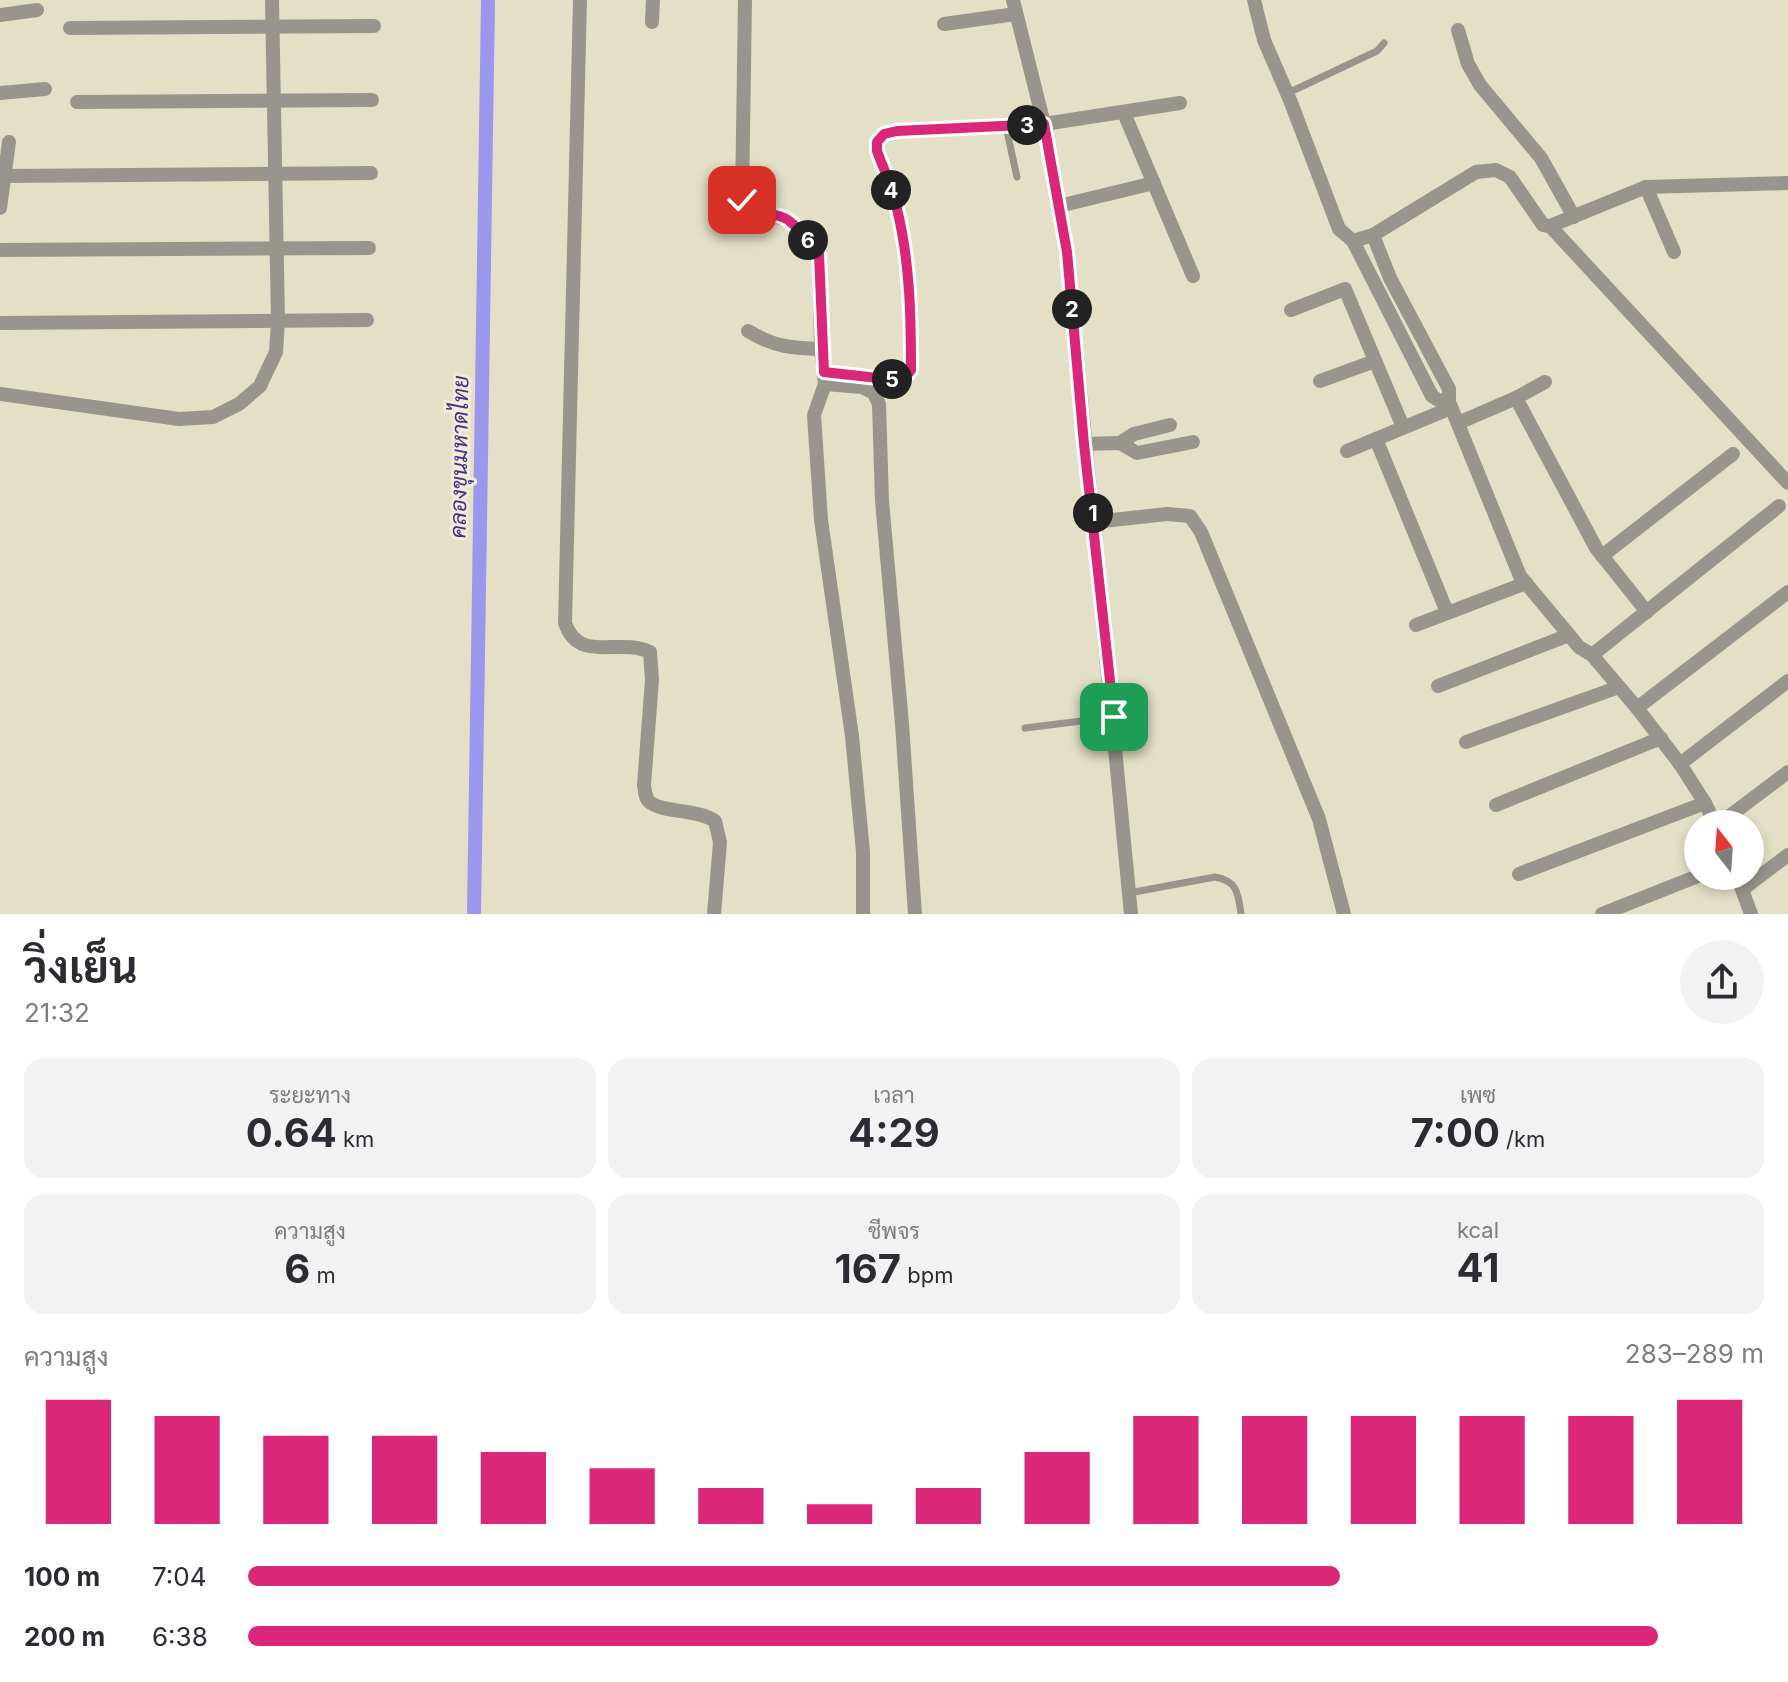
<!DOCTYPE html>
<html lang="th">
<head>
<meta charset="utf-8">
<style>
	body { margin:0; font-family:Inter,Sarabun,sans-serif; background:#f2f2f3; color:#2b2b33; height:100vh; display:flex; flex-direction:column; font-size:30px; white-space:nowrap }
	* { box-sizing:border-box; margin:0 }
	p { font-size:26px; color:#7c7c81 }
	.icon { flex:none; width:44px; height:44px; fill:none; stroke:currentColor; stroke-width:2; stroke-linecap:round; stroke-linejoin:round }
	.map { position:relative; height:914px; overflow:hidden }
	.side { display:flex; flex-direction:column; background:#fff; flex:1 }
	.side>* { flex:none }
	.needle { width:52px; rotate:343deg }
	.tools { position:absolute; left:1684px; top:810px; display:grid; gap:16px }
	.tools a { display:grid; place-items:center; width:80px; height:80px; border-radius:50%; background:#fff; box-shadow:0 4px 12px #0003; font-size:40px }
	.pin { position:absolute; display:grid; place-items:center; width:68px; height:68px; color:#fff; margin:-34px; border-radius:16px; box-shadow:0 4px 12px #0006 }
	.km { position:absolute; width:40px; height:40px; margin:-20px; border-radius:50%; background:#222; color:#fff; font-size:22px; line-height:40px; text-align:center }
	.round { display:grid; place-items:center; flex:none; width:84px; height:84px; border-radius:42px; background:#f2f2f3 }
	.headline { display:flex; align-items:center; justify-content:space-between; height:136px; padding:0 24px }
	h1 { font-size:44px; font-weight:700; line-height:60px }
	.figures { display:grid; grid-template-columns:repeat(3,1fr); gap:12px; height:136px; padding:8px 24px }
	.figures div { display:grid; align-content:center; border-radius:20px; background:#f2f2f3; text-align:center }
	.figures b { font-size:40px; font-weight:700 }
	.figures small { font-size:22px; font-weight:400 }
	.figures p { font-size:22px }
	.chart { height:224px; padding:16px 24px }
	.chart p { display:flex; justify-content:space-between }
	.chart svg { width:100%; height:144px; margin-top:8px; stroke:#db2777; stroke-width:6 }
	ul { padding:0 24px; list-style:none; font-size:26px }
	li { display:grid; grid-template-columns:128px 96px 1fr; align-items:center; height:60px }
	li i { height:20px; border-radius:10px; background:#db2777 }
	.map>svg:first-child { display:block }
</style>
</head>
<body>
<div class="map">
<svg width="1788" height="914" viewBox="0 0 1788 914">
	<rect width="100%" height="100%" fill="#e3e0c7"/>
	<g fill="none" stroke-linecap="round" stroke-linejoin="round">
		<polyline stroke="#9c96ec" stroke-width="14" points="474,914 488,0"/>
		<g stroke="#98968c" stroke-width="7">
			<polyline points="1288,93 1377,51 1384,43"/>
			<polyline points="1006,127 1017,177"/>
			<polyline points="1025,728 1114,717"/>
			<path d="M1129 893 1215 877C1238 881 1238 894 1241 914"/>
		</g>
		<g stroke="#98968c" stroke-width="14">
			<path d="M580 0 565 623C579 664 619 637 650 652L652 680 644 785C645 792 645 799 651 803 666 813 697 809 715 821L720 842 714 914"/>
			<polyline points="745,0 742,200 746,209 753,213 787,219 814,246 819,254 821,349 825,384 862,387 874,393 879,404 882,501 902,724 915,914"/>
			<polyline points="1013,0 1044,124 1067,252 1131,914"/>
			<polyline points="1254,0 1264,40 1290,100 1339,229 1353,241 1373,235 1476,172 1496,170 1510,177 1543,225 1550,226 1646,187 1788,183"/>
			<polyline points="0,15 37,10"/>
			<polyline points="652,22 653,0"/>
			<polyline points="944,24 1016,14"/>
			<polyline points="70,28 374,26"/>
			<polyline points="1458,30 1468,64 1480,85 1541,158 1574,217"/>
			<polyline points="0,93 45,89"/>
			<polyline points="77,102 372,100"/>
			<polyline points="1124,113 1193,276"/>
			<polyline points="4,176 371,173"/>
			<polyline points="1646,187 1674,252"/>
			<polyline points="1059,206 1154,183"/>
			<polyline points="0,208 9,142"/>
			<polyline points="1550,226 1788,483"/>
			<polyline points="1373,235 1390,278 1449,389 1449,402 1520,576 1579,647 1592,655 1637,708 1680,764 1705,803 1715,824"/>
			<polyline points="1353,241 1432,396 1438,400 1449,402"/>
			<polyline points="0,250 369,248"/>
			<polyline points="1291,310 1345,289 1403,427"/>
			<polyline points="0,323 367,320"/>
			<path d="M748 331C775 347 790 348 821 349"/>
			<path d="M824 372 896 380 905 378 911 370C911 316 910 262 897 209 893 189 884 170 877 151V142L884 134 897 131 1044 124 1180 103"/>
			<polyline points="1320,381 1375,361"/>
			<polyline points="825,384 814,415 821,520 852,736 863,852 863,914"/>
			<polyline points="0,394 179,419 213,417 239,404 260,386 276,352 278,321 272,0"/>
			<polyline points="1516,398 1545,382"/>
			<polyline points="1458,423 1516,398 1596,548 1647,612"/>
			<polyline points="1120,443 1134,434 1170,425"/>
			<polyline points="1084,444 1120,443 1137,453 1193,442"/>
			<polyline points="1347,451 1376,439"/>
			<polyline points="1094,522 1167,514 1190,516 1201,532 1319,819 1344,914"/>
			<polyline points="1602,556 1733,454"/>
			<polyline points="1447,612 1376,439 1451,408"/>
			<polyline points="1416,625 1526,583"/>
			<polyline points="1592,655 1779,506"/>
			<polyline points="1438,686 1569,635"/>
			<polyline points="1637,708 1788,592"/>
			<polyline points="1466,742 1619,687"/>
			<polyline points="1680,764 1788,681"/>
			<polyline points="1496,805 1661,738"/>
			<polyline points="1719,824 1788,772"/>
			<polyline points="1519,874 1705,803"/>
			<polyline points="1737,876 1751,914"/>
			<polyline points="1743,889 1788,855"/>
			<polyline points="1602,914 1698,876"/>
		</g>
	</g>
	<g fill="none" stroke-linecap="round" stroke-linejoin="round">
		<g stroke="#fff" stroke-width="16">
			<path id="route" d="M742 200C752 220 772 209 788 220 799 228 812 242 819 254L824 372 896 380 905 378 911 370C911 316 910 262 897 209 893 189 884 170 877 151V142L884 134 897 131 1044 124 1067 252 1084 444 1114 717"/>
		</g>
		<use href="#route" stroke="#db2777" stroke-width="10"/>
	</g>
	<g text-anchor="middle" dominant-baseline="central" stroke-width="6" stroke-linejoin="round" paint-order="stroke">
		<g font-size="22" font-style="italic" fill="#412e90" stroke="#f0edd4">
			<text transform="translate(459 457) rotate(-89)">คลองขุนมหาดไทย</text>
		</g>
	</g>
</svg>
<div class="tools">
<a><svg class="needle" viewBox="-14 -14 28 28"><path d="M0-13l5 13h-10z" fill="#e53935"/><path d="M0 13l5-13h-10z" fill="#7c7c81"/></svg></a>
</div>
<div class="pin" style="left:1114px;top:717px;background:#1e9e55"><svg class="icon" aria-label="arrive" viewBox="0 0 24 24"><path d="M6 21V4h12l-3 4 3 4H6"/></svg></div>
<div class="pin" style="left:742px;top:200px;background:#d93025"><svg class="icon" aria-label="check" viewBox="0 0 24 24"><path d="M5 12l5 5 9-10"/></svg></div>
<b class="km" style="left:1093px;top:513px">1</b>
<b class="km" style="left:1072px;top:309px">2</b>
<b class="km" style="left:1027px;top:125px">3</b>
<b class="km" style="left:891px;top:190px">4</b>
<b class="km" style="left:892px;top:379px">5</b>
<b class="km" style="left:808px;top:240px">6</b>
</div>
<section class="side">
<div class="headline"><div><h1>วิ่งเย็น</h1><p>21:32</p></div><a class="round"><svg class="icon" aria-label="share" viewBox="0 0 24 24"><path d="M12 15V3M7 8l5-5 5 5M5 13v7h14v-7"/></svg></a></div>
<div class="figures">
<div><p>ระยะทาง</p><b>0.64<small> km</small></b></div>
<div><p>เวลา</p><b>4:29</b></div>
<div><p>เพซ</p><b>7:00<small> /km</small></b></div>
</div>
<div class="figures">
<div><p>ความสูง</p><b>6<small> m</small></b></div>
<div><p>ชีพจร</p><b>167<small> bpm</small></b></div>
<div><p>kcal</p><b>41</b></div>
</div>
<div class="chart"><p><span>ความสูง</span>283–289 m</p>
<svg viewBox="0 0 160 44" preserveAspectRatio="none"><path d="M5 44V6M15 44V11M25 44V17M35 44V17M45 44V22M55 44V27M65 44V33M75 44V38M85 44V33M95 44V22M105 44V11M115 44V11M125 44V11M135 44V11M145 44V11M155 44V6"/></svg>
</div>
<ul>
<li><b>100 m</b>7:04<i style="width:72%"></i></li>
<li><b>200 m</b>6:38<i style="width:93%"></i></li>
</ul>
</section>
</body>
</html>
